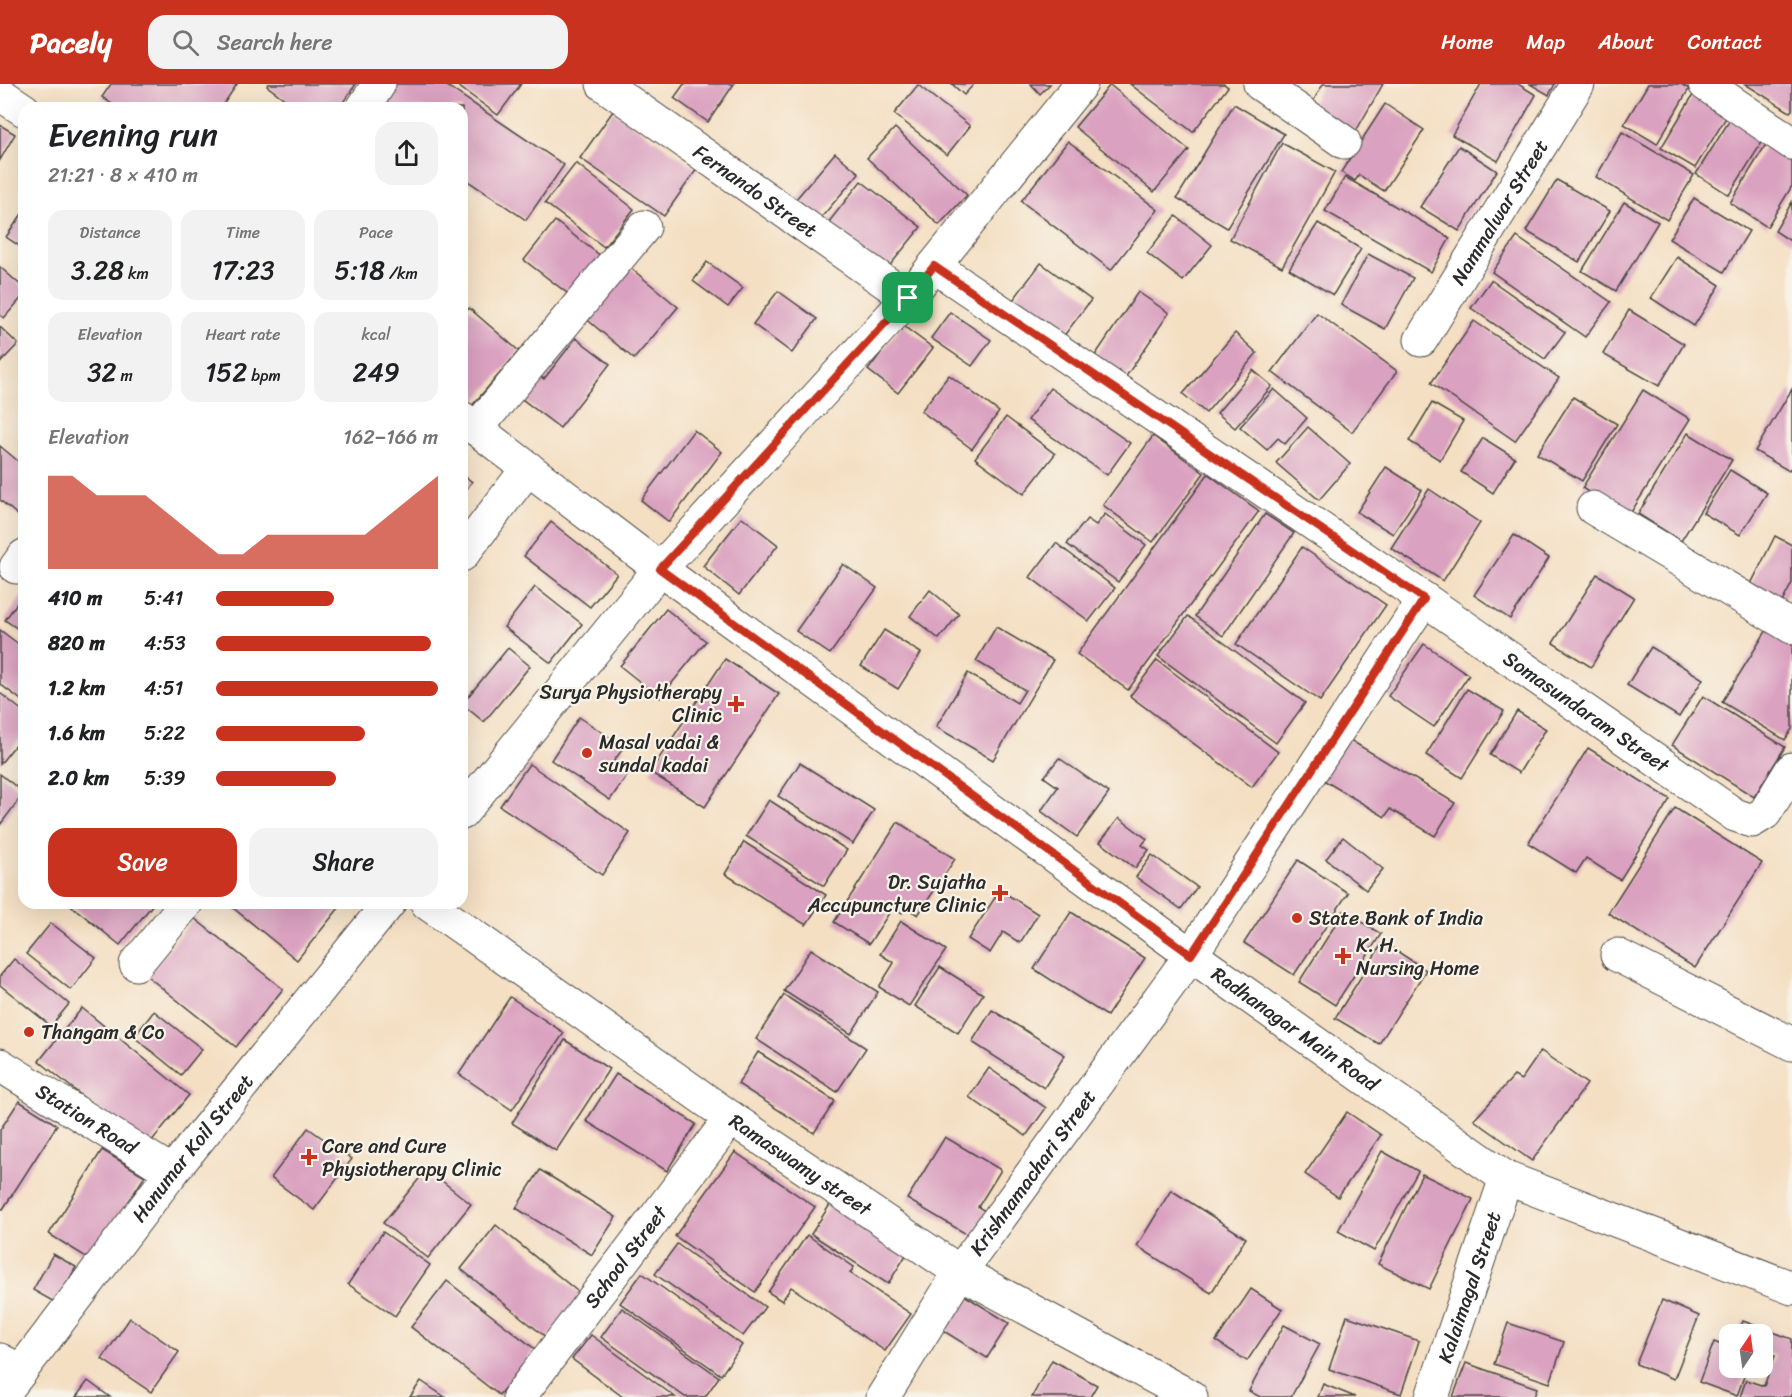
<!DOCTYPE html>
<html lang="en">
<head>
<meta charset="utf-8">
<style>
	body { margin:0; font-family:Sriracha,sans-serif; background:#f2f2f2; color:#202124; height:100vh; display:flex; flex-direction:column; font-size:22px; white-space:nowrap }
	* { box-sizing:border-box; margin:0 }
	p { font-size:20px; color:#757577 }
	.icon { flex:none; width:33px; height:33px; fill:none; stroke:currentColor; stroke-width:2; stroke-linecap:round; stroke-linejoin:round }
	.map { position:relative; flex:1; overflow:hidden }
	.sheet { position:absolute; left:18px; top:18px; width:450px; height:807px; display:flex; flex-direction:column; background:#fff; border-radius:18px; box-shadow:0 6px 24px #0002 }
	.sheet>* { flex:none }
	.needle { width:39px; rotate:13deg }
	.fabs { position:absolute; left:1719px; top:1240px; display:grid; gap:12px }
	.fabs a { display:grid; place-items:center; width:54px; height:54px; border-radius:12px; background:#fff; box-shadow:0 6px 24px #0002; font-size:30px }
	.pin { position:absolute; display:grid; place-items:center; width:51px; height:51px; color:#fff; margin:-26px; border-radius:12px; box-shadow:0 3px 9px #0006 }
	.round { display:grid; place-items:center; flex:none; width:63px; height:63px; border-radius:18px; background:#f2f2f2 }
	.summary { display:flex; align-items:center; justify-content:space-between; height:102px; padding:0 30px }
	h1 { font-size:33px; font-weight:600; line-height:45px }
	.metrics { display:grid; grid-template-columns:repeat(3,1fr); gap:9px; height:102px; padding:6px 30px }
	.metrics div { display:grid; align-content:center; border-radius:15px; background:#f2f2f2; text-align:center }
	.metrics b { font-size:26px; font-weight:600 }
	.metrics small { font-size:16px; font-weight:400 }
	.metrics p { font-size:16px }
	.chart { height:168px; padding:12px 30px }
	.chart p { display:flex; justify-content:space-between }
	.chart svg { width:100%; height:108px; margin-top:6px; fill:#c8321e; opacity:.7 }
	.cta { display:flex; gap:12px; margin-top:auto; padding:12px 30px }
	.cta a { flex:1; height:69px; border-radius:18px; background:#c8321e; color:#fff; font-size:24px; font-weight:600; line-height:69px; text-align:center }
	.cta a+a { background:#f2f2f2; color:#202124 }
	ul { padding:0 30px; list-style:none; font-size:20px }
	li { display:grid; grid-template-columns:96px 72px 1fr; align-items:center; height:45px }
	li i { height:15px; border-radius:8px; background:#c8321e }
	header { display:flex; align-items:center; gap:36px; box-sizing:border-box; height:84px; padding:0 30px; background:#c8321e; color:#fff }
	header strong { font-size:28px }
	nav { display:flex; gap:33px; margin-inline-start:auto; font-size:21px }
	.search { width:420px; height:54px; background:#f2f2f2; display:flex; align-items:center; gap:15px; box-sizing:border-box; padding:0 21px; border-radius:18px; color:#757577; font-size:22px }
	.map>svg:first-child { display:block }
</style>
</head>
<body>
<header>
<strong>Pacely</strong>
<div class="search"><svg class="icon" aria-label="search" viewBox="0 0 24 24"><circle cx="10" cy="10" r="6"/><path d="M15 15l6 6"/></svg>Search here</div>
<nav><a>Home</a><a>Map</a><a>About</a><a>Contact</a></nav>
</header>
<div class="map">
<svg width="1792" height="1313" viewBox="0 0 1792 1313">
	<rect width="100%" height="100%" fill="#f7f3e8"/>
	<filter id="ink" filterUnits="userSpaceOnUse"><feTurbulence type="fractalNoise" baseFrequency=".0167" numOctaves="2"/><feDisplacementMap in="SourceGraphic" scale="12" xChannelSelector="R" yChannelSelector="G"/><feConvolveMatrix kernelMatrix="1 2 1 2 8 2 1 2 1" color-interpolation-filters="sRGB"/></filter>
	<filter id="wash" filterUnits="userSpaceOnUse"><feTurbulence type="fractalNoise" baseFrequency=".008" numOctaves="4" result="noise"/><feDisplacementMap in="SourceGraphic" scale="24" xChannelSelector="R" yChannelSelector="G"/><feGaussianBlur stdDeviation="1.35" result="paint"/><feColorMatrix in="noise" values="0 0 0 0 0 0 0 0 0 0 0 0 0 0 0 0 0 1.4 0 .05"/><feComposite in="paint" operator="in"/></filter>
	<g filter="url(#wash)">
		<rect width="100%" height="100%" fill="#f4dfc3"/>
		<g id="blocks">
			<g fill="#daa1c0">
				<polygon points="111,0 237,0 221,24 118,24 102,13"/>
				<polygon points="268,0 356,0 339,24 297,24 267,2"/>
				<polygon points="386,0 444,0 564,81 526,136 462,93 462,24 369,24"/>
				<polygon points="455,0 521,0 498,31"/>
				<polygon points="684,0 734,0 708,38 674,14"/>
				<polygon points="952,0 974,0 964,11"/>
				<polygon points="1031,0 1050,0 1040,10"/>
				<polygon points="1130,0 1224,0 1228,3 1193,48"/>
				<polygon points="1323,0 1383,0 1356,47 1311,21"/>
				<polygon points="1481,0 1518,0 1536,11 1498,77 1452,51"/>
				<polygon points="1530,0 1555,0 1549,11"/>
				<polygon points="1648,0 1681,0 1689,5 1657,60 1624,40"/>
				<polygon points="1745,0 1792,0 1792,26 1790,28"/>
				<polygon points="918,1 970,42 947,71 894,30"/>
				<polygon points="1110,1 1189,66 1154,108 1075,43"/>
				<polygon points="1693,11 1727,32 1695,84 1661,64"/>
				<polygon points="1234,20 1284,50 1227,144 1177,114"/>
				<polygon points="1385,20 1424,46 1384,107 1359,91 1355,97 1341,88"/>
				<polygon points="613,27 697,85 664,132 580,74"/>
				<polygon points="1731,34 1764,55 1729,111 1696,90"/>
				<polygon points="0,41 15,50 0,76"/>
				<polygon points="895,44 967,111 939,141 867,74"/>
				<polygon points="1622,48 1694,91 1667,136 1596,93"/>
				<polygon points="1068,57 1158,126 1111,186 1021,117"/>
				<polygon points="1768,57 1792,72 1792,102 1767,143 1730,119"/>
				<polygon points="1282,59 1335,88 1282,183 1230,155"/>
				<polygon points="1459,62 1497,87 1459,147 1420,123"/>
				<polygon points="835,69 859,89 820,135 796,115"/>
				<polygon points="576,79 634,125 604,163 545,119"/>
				<polygon points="1345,93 1450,154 1431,188 1325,127"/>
				<polygon points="1557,96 1610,127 1579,178 1526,147"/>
				<polygon points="861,97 921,143 887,185 828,139"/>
				<polygon points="1694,114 1749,147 1724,188 1669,155"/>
				<polygon points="1624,118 1658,138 1616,207 1582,187"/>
				<polygon points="1792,118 1792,158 1775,147"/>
				<polygon points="24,127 24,165 6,153"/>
				<polygon points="1176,132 1212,161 1183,197 1147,169"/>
				<polygon points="555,137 606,176 575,215 524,176"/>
				<polygon points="1318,139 1361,165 1333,211 1289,185"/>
				<polygon points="1517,153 1611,218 1585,253 1492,188"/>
				<polygon points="1368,170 1413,194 1385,245 1341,221"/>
				<polygon points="1677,173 1720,201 1694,242 1651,214"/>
				<polygon points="707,178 743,204 728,223 693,197"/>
				<polygon points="1041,179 1091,216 1063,253 1013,216"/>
				<polygon points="627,181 678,223 634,275 584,233"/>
				<polygon points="0,183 24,204 24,211 4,234 0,231"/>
				<polygon points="1491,196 1565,248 1545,275 1471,224"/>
				<polygon points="778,207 817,235 792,269 753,240"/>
				<polygon points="1138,208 1169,229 1125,294 1094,273"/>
				<polygon points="469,224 519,267 470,324 462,317 462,232"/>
				<polygon points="1629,226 1684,260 1659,302 1603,270"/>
				<polygon points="950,228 991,256 972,282 931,254"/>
				<polygon points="1317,229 1397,287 1352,348 1272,288"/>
				<polygon points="1474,237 1559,294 1515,357 1431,299"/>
				<polygon points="902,241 933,264 898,309 868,286"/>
				<polygon points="0,243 18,260 0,279"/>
				<polygon points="1235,249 1257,269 1206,329 1183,310"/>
				<polygon points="576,254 610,280 560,344 518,312 536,290 544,295"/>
				<polygon points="1253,286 1272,302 1235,344 1217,329"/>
				<polygon points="949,291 999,328 972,365 921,327"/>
				<polygon points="1050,304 1130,359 1107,391 1028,336"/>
				<polygon points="1274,305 1307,334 1285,360 1278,354 1267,366 1240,343"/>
				<polygon points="1792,305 1792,382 1789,387 1755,367"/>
				<polygon points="1643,306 1690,335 1628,433 1582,404"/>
				<polygon points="1573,313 1617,340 1582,397 1537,370"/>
				<polygon points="1432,319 1463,337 1440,376 1409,357"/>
				<polygon points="1006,333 1055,370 1024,410 975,374"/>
				<polygon points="1308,343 1350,380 1319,416 1276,379"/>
				<polygon points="694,346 722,368 669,438 641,416"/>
				<polygon points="1688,349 1732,376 1681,457 1638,430"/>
				<polygon points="1153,352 1204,389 1153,458 1103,421"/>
				<polygon points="1483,354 1515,374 1493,409 1461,388"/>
				<polygon points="0,362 24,382 24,429 20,433 0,416"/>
				<polygon points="1386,383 1422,406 1393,450 1357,428"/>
				<polygon points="1730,386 1767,409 1740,451 1703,429"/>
				<polygon points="462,390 472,398 462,411"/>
				<polygon points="1208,390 1259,427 1128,606 1077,570"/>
				<polygon points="1429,405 1480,439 1443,497 1391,464"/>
				<polygon points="1105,430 1146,461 1118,498 1067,460 1087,435 1096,441"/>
				<polygon points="1265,430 1294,449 1223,552 1195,532"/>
				<polygon points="742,433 778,461 739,511 703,482"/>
				<polygon points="551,438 617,490 590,523 524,472"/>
				<polygon points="1514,451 1549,474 1510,535 1474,511"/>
				<polygon points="1775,452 1792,461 1792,499 1780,522 1748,506"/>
				<polygon points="1056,459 1115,504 1089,537 1030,493"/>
				<polygon points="1302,463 1386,521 1320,617 1236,560"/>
				<polygon points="843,480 877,504 830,570 796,547"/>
				<polygon points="1597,490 1634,513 1591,583 1553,559"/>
				<polygon points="535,503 582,540 551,579 504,543"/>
				<polygon points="930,506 959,530 939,555 910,532"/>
				<polygon points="24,509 24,549 5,536"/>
				<polygon points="666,525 706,557 660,614 620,582"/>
				<polygon points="1188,532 1305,619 1276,659 1158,572"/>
				<polygon points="996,543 1053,576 993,676 936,643 968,589 1017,619 1025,606 976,577"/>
				<polygon points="1768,544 1792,558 1792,645 1785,656 1722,618"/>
				<polygon points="0,546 24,564 24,618 0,600"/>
				<polygon points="884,546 921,569 898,605 861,582"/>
				<polygon points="1424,560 1469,591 1434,643 1388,612"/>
				<polygon points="1651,563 1703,595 1679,633 1627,601"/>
				<polygon points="508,564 530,582 484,638 462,620"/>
				<polygon points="725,575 779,610 705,723 650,688"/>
				<polygon points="1157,576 1278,668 1252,703 1130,612"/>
				<polygon points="1467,605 1504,627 1462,694 1426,671"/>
				<polygon points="0,609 24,628 24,650 0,680"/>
				<polygon points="1703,612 1785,663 1754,713 1672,661"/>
				<polygon points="1517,627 1546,645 1519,689 1490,671"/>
				<polygon points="579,633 624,663 614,677 630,687 610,716 551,676"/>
				<polygon points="1345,653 1455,719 1435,752 1390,725 1385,733 1320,694"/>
				<polygon points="1588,664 1670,715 1620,796 1586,774 1576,789 1528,759"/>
				<polygon points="1059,674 1109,709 1077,753 1041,727 1058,703 1044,693"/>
				<polygon points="800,679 874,726 853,760 778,712"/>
				<polygon points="529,680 630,749 602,791 500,722"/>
				<polygon points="0,690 24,709 0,741"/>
				<polygon points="769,716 847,766 824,802 746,752"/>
				<polygon points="1675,724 1762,779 1695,884 1608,829"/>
				<polygon points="1119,734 1147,755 1142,761 1149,766 1135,784 1100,758"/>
				<polygon points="898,738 955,775 918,831 905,823 902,829 893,823 869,860 834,838"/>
				<polygon points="1343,753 1383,785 1366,806 1326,775"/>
				<polygon points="744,758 826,811 806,841 725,790"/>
				<polygon points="1152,771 1197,803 1181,825 1136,793"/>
				<polygon points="1298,776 1348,809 1294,891 1244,859"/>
				<polygon points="1000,806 1038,830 1020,859 1003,848 990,869 968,855"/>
				<polygon points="68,819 154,819 120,861"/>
				<polygon points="227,819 343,819 297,876"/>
				<polygon points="1344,827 1381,850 1335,921 1299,898"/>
				<polygon points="1071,828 1145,874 1107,932 1034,885"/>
				<polygon points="194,834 283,905 236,963 147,892"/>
				<polygon points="901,837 946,866 909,922 879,903 894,879 880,870"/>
				<polygon points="51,839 96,874 71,906 26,870"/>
				<polygon points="1383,858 1426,886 1379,960 1335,934"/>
				<polygon points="811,865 878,908 851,950 784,907"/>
				<polygon points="14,875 69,920 51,942 0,901 0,892"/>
				<polygon points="940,883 983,910 958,949 915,922"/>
				<polygon points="784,911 866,964 837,1008 756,955"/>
				<polygon points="510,913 564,949 512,1026 459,990"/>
				<polygon points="82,924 189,1011 146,1064 39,977"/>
				<polygon points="992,926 1065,971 1044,1004 972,958"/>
				<polygon points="154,927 202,965 181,991 134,953"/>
				<polygon points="565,956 609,985 556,1067 512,1039"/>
				<polygon points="1541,967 1587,1000 1532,1077 1474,1036 1514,992 1521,996"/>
				<polygon points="758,968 835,1017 814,1049 738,1000"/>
				<polygon points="989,984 1046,1024 1026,1052 969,1013"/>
				<polygon points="616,990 696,1040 667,1087 586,1037"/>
				<polygon points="19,1017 57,1041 3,1125 0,1124 0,1046"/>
				<polygon points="1347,1028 1381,1051 1338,1113 1305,1090"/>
				<polygon points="308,1044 352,1075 314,1126 271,1094"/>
				<polygon points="945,1053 1001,1086 978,1123 994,1132 978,1157 907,1115"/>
				<polygon points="102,1066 145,1092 91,1176 49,1150"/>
				<polygon points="1382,1067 1418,1087 1374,1167 1338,1147"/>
				<polygon points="735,1068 815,1123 755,1208 675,1152"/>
				<polygon points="427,1085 471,1120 428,1174 383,1139"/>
				<polygon points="540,1086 616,1133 592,1171 516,1124"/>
				<polygon points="1422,1090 1473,1115 1429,1205 1378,1180"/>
				<polygon points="1171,1106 1246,1154 1211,1209 1137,1162"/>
				<polygon points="831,1119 908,1168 888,1200 811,1150"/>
				<polygon points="496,1141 582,1211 547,1254 461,1185"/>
				<polygon points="383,1148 430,1181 395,1232 348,1200"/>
				<polygon points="807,1151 854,1183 850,1189 911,1230 885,1267 791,1203 782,1217 768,1208"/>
				<polygon points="677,1160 765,1223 743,1252 655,1190"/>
				<polygon points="53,1170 76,1183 56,1219 33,1206"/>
				<polygon points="642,1189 742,1261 721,1291 620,1219"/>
				<polygon points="447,1197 535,1265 499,1311 411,1243"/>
				<polygon points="1251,1205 1282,1225 1247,1277 1216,1257"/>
				<polygon points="956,1206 1009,1239 987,1274 934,1241"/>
				<polygon points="1662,1216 1699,1232 1674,1295 1636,1280"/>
				<polygon points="622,1224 719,1293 705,1313 685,1313 601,1253"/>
				<polygon points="1347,1232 1419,1257 1401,1310 1329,1285"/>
				<polygon points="130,1234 179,1268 151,1308 102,1275"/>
				<polygon points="1743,1237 1792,1255 1792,1309 1790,1313 1740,1313 1746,1296 1764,1302 1775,1272 1762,1267 1762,1251 1738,1251"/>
				<polygon points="1508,1239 1564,1258 1550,1299 1494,1280"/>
				<polygon points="1284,1241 1320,1260 1291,1313 1260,1313 1249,1307"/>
				<polygon points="591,1251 675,1313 623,1313 572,1275"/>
				<polygon points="1714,1258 1730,1264 1730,1284 1747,1284 1737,1312 1699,1298"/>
				<polygon points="1052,1276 1097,1301 1090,1313 1032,1313"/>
				<polygon points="1466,1279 1537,1304 1534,1313 1453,1313"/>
				<polygon points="88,1297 110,1313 76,1313"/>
				<polygon points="421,1297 445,1313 410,1313"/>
				<polygon points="1323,1300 1355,1313 1318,1313"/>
			</g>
		</g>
	</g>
	<g filter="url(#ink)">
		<use href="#blocks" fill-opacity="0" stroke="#494642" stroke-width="1.5"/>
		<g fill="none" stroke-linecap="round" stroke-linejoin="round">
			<g stroke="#494642" stroke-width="35">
				<g id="minor">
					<path id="s1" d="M603 0 908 214"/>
					<polyline points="1260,0 1344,58"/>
					<polyline points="1705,0 1792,59"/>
					<polyline points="0,10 24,26"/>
					<polyline points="363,24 379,0"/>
					<path id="s2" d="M934 182 1424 515 1735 731 1752 737 1765 729 1792 685"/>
					<path id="s3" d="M1421 256 1578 0"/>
					<polyline points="462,334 660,485"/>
					<polyline points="476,345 644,143"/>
					<polyline points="1593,424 1792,543"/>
					<polyline points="462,471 528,384"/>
					<polyline points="16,483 24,472"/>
					<path id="s4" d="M427 819 731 1034 960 1188 1191 1313"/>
					<polyline points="1617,871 1792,960"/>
					<polyline points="136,880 186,819"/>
					<polyline points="0,1276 21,1287"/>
					<path id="s5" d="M519 1313 731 1034"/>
					<path id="s6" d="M883 1313 960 1188 1191 871 1424 515"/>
					<path id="s7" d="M1432 1313 1506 1094"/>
				</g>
			</g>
			<g stroke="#494642" stroke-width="35">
				<g id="tertiary">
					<path id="s8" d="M660 485 1191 871 1506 1094 1792 1204"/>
					<polyline points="462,729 660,485 908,214 1081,0"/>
					<path id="s9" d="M0 981 172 1088"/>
					<path id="s10" d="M1 1313 172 1088 389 819"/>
				</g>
			</g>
			<use href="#minor" stroke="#fff" stroke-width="33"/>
			<use href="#tertiary" stroke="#fff" stroke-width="33"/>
		</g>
	</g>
	<g fill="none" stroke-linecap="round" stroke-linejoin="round" filter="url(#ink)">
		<g stroke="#fff" stroke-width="12">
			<polygon id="route" points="934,182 1424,515 1191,871 660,485 908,214"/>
		</g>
		<use href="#route" stroke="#c8321e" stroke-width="8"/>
	</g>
	<g fill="#c8321e" stroke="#f7f3e8" stroke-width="2">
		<path d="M733 611h6v6h6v6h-6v6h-6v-6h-6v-6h6z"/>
		<circle cx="587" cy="669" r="6"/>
		<path d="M997 800h6v6h6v6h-6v6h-6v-6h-6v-6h6z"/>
		<circle cx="1297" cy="834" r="6"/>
		<path d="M1340 863h6v6h6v6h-6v6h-6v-6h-6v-6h6z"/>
		<circle cx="29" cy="948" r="6"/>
		<path d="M306 1064h6v6h6v6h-6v6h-6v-6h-6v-6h6z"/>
	</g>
	<g text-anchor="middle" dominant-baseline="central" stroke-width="4.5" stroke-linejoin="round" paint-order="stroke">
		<g font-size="20" fill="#2b2b2b" stroke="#f7f3e8">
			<text stroke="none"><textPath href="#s1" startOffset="186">Fernando Street</textPath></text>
			<text stroke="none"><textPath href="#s3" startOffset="150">Nammalwar Street</textPath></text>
			<text stroke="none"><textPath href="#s2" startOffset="790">Somasundaram Street</textPath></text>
			<text stroke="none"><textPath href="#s8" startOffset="784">Radhanagar Main Road</textPath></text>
			<text stroke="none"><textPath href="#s9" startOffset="102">Station Road</textPath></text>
			<text stroke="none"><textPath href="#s10" startOffset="314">Hanumar Koil Street</textPath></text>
			<text stroke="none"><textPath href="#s4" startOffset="456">Ramaswamy street</textPath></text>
			<text stroke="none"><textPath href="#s6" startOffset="270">Krishnamachari Street</textPath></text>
			<text stroke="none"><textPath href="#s5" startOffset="176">School Street</textPath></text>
			<text stroke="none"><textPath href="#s7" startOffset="116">Kalaimagal Street</textPath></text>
		</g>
		<g font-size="20" fill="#2b2b2b" stroke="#f7f3e8" text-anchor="start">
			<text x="722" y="608" text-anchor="end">Surya Physiotherapy<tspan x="722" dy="23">Clinic</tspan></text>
			<text x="599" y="658">Masal vadai &amp;<tspan x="599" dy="23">sundal kadai</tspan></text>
			<text x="986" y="798" text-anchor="end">Dr. Sujatha<tspan x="986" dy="23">Accupuncture Clinic</tspan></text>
			<text x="1309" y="834">State Bank of India</text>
			<text x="1356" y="861">K. H.<tspan x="1356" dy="23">Nursing Home</tspan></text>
			<text x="41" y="948">Thangam &amp; Co</text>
			<text x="322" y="1062">Care and Cure<tspan x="322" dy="23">Physiotherapy Clinic</tspan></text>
		</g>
	</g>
</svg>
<div class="fabs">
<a><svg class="needle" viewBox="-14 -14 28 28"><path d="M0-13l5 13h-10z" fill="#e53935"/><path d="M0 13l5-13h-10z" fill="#757577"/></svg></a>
</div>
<div class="pin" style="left:908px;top:214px;background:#1e9e55"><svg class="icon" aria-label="arrive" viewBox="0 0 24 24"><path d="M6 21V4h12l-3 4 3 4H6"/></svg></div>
<section class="sheet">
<div class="summary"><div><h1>Evening run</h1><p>21:21 · 8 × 410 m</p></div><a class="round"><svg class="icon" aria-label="share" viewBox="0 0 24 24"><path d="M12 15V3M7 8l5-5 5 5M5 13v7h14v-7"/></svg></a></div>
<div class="metrics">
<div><p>Distance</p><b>3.28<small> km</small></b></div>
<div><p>Time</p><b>17:23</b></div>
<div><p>Pace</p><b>5:18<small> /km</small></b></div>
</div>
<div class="metrics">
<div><p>Elevation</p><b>32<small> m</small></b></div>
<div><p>Heart rate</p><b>152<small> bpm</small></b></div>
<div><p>kcal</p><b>249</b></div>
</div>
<div class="chart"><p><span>Elevation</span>162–166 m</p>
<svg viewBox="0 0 160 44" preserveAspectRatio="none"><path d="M0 44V6L10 6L20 14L30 14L40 14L50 22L60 30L70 38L80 38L90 30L100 30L110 30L120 30L130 30L140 22L150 14L160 6V44z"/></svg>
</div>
<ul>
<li><b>410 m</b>5:41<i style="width:53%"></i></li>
<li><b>820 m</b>4:53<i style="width:97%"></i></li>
<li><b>1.2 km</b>4:51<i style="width:100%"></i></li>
<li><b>1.6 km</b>5:22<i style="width:67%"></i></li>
<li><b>2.0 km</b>5:39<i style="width:54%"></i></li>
</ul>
<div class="cta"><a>Save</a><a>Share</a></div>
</section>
</div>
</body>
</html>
